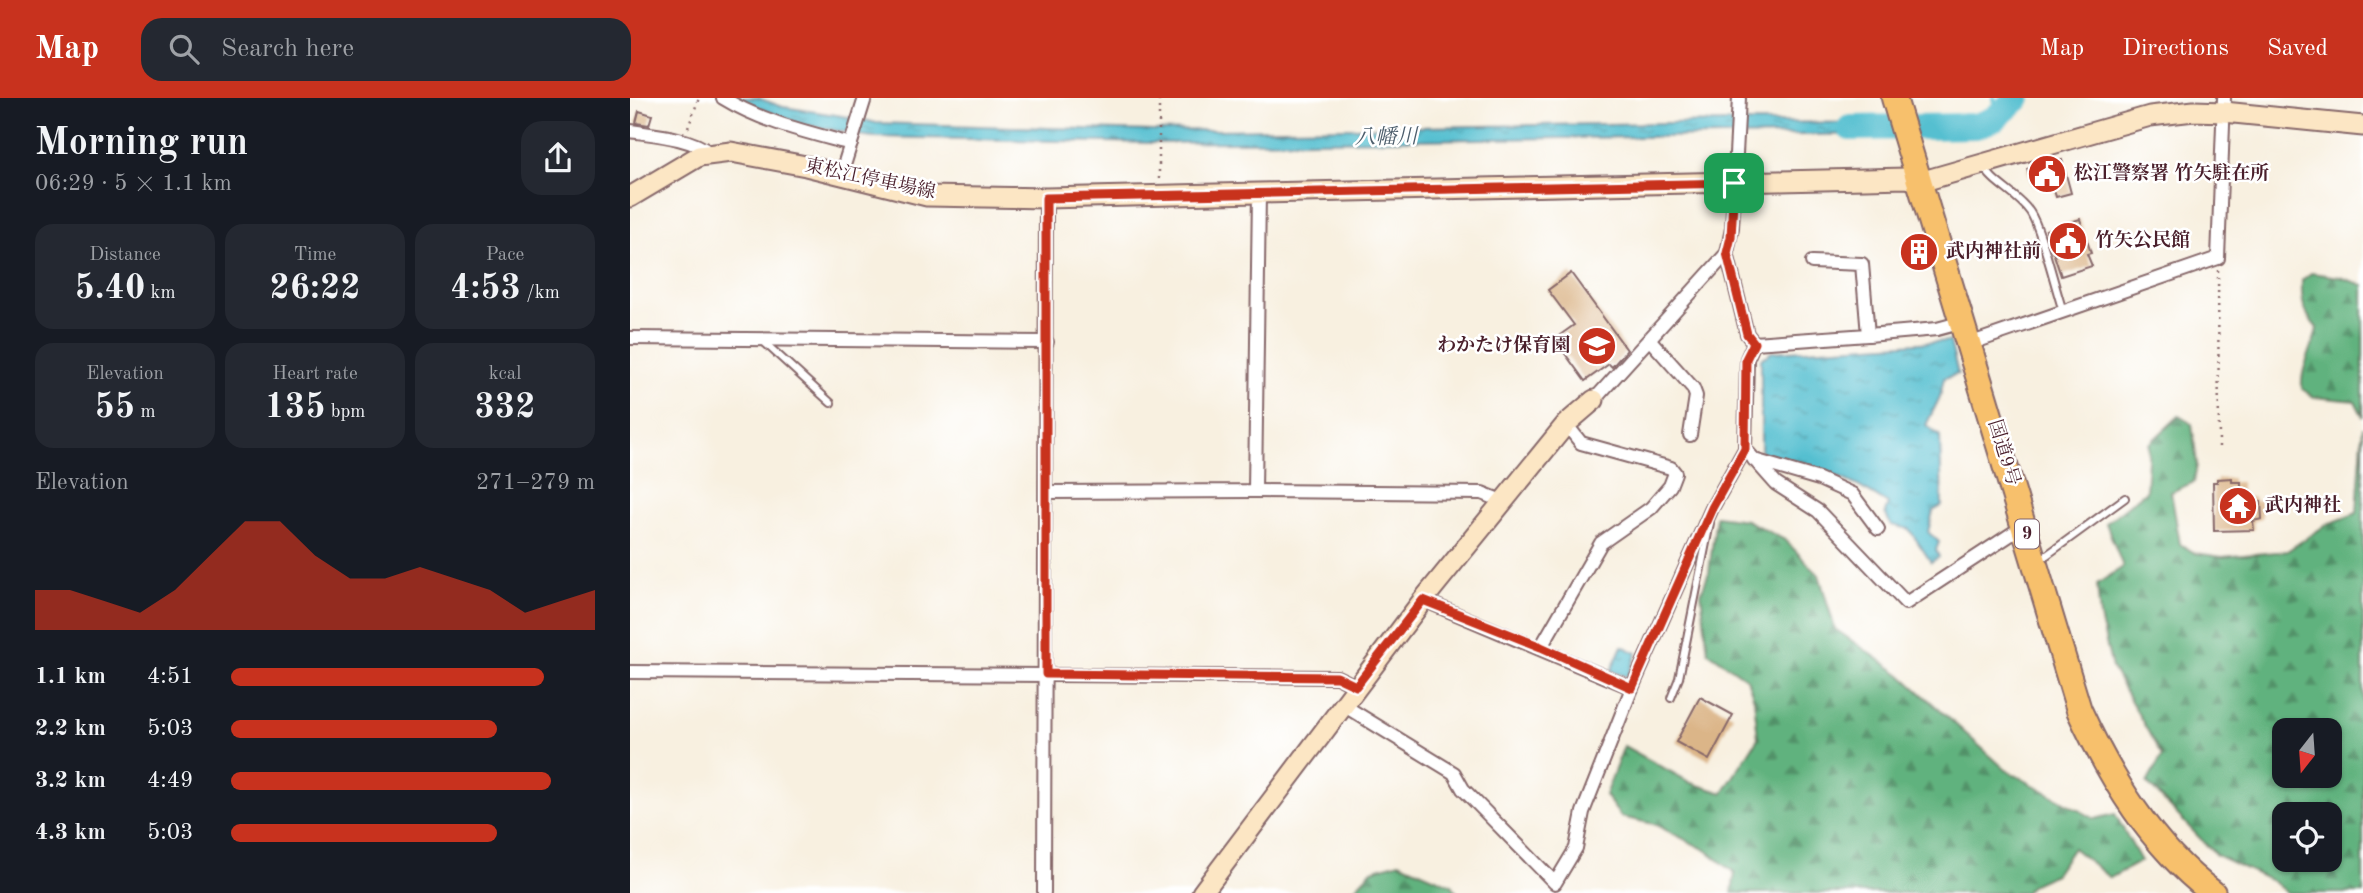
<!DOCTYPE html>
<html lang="en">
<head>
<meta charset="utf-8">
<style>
	body { margin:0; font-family:"Old Standard TT","Noto Serif JP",serif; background:#242831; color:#f1f3f6; height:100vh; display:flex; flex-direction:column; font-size:26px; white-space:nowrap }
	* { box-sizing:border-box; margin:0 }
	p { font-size:23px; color:#9ea1a6 }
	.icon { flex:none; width:38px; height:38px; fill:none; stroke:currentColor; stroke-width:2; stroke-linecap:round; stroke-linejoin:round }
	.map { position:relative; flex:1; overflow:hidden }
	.sheet { display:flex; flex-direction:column; background:#171b24; width:630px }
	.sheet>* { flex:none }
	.needle { width:46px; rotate:197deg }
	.controls { position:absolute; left:1642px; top:620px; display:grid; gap:14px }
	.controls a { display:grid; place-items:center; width:70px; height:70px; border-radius:14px; background:#171b24; box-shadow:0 2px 5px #0004; font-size:35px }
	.pin { position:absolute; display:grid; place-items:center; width:60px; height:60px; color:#fff; margin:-30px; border-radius:14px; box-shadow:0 4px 10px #0006 }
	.round { display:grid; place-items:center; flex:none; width:74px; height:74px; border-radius:21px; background:#242831 }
	.head { display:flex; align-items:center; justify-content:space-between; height:119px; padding:0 35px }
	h1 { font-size:38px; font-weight:600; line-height:52px }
	.metrics { display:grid; grid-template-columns:repeat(3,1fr); gap:10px; height:119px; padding:7px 35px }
	.metrics div { display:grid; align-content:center; border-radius:18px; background:#242831; text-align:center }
	.metrics b { font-size:35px; font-weight:600 }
	.metrics small { font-size:19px; font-weight:400 }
	.metrics p { font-size:19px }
	.chart { height:196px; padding:14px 35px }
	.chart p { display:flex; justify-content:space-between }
	.chart svg { width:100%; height:126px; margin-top:7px; fill:#c8321e; opacity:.7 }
	ul { padding:0 35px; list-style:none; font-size:23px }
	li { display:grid; grid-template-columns:112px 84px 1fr; align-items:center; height:52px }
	li i { height:18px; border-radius:9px; background:#c8321e }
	header { display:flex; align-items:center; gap:42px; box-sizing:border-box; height:98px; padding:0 35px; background:#c8321e; color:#fff }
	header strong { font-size:33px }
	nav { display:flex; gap:38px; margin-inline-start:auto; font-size:24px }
	.search { width:490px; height:63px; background:#242831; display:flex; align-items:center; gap:18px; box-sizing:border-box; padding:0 24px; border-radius:21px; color:#9ea1a6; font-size:26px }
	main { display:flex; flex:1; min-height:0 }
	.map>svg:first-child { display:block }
</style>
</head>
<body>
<header>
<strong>Map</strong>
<div class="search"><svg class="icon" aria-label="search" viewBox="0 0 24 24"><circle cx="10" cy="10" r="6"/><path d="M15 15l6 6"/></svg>Search here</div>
<nav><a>Map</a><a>Directions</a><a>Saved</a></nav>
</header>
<main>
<section class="sheet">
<div class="head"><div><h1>Morning run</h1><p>06:29 · 5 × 1.1 km</p></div><a class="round"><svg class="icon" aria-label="share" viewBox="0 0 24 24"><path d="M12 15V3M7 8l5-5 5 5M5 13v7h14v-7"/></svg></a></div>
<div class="metrics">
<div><p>Distance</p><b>5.40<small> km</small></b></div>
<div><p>Time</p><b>26:22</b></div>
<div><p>Pace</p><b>4:53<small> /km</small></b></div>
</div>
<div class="metrics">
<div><p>Elevation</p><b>55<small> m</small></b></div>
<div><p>Heart rate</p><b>135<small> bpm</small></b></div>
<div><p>kcal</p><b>332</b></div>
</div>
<div class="chart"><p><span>Elevation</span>271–279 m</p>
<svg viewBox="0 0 160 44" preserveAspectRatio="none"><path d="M0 44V30L10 30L20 34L30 38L40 30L50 18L60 6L70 6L80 18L90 26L100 26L110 22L120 26L130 30L140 38L150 34L160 30V44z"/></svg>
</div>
<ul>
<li><b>1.1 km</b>4:51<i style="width:86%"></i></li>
<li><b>2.2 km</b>5:03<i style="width:73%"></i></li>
<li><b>3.2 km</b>4:49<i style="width:88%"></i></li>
<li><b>4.3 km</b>5:03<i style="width:73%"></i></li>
</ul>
</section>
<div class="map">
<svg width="1733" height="795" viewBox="0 0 1733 795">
	<defs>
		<pattern id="forest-firs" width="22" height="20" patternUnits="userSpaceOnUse" patternTransform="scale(1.75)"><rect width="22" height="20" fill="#60b27e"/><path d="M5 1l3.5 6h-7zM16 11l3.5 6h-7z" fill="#519067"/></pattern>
		<pattern id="water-ripples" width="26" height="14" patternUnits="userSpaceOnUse" patternTransform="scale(1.75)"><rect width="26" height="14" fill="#54bfd0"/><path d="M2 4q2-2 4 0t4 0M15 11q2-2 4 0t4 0" fill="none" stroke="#489ba9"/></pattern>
	</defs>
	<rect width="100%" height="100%" fill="#fff"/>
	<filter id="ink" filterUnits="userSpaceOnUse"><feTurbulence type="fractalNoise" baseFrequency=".0143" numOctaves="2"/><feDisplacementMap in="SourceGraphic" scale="14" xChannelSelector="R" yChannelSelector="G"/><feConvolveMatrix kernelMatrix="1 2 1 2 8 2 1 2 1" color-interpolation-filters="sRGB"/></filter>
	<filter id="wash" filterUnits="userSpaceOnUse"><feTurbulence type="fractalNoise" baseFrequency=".00686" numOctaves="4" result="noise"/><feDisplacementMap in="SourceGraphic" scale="28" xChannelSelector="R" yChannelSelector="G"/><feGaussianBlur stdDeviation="1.57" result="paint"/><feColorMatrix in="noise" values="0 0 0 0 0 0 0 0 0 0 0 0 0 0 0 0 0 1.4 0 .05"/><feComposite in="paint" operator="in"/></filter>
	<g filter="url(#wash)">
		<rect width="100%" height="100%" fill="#f8f0e0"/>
		<g fill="url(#forest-firs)" stroke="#556854" stroke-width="2" fill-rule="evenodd">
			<path d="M1681 175 1710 179 1733 187V319L1725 303 1684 299 1672 291C1670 269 1684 251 1687 230 1673 214 1671 203 1672 182Z"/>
			<path d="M1549 318 1562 326 1567 366 1564 384 1541 394 1550 446 1565 455 1592 459 1657 453 1696 427 1727 415 1733 328V795H1657L1642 783 1586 757 1517 685 1532 658 1482 570 1470 519 1467 486 1493 469 1476 425 1516 393 1519 346ZM1654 632H1699V677H1654ZM1654 716H1699V761H1654Z"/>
			<polygon points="1086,418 1116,422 1155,442 1189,477 1205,531 1270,576 1376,672 1465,721 1485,716 1511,763 1480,780 1443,750 1425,776 1401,787 1394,795 1102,795 1105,775 1076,752 1024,726 991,719 975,697 994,648 1061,685 1093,695 1128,640 1124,601 1117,581 1078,554 1071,495 1079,474"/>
			<polygon points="769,764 822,787 827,795 720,795 742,772"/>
		</g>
		<g fill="url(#water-ripples)" stroke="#4f6f7e" stroke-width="2">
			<polygon points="104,0 128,0 153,9 226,20 221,35 171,26"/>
			<polygon points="231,21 246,25 523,33 1104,24 1256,25 1260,36 523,45 244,39 226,37"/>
			<path d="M1320 243 1328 276 1314 280 1310 299 1296 327 1310 338 1312 408 1303 413 1298 434 1309 444 1306 452 1309 459 1301 464 1279 431 1261 427 1255 415 1258 406C1212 375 1185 370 1131 361V261L1142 254Z"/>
			<polygon points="992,548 1007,555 997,579 981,573"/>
		</g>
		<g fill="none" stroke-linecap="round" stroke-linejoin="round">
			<polyline stroke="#54bfd0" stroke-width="4.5" points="1364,0 1364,21"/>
			<polyline stroke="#54bfd0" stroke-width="26" points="1220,30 1346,28 1364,21 1388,0"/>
		</g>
		<g id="blocks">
			<g fill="#dbb588">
				<polygon points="9,13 22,17 19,27 6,25"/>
				<polygon points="1432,62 1441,95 1426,99 1421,82 1402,87 1397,71"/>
				<polygon points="1450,121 1461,155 1457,156 1462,168 1431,178 1416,132"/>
				<polygon points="941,175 997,252 982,269 979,266 955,283 928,246 930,237 944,227 918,192"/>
				<polygon points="1602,380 1602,384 1611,384 1611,400 1624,399 1625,403 1631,403 1632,421 1623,423 1624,432 1584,433 1583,384 1587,384 1587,381"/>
				<polygon points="1070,599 1103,617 1079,662 1046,644"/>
			</g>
		</g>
	</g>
	<g filter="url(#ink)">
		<use href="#blocks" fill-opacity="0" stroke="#87686a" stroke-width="2"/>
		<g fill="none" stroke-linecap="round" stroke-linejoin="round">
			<g stroke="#87686a" stroke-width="10">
				<g id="lane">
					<path d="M1354 68C1361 85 1387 95 1400 114 1412 132 1425 190 1433 213"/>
					<polyline points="135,241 135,245 201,305"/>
					<polyline points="1410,462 1495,400"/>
					<polyline points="1041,600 1049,580 1080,425"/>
				</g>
			</g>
			<g stroke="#87686a" stroke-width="16">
				<g id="street">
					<path d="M93 0C132 24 177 34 221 46"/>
					<path d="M0 33C25 37 59 39 80 55"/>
					<polyline points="211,77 235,0"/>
					<polyline points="1238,237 1307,231 1333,224"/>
					<polyline points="0,240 417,244"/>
					<polyline points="1020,242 1063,290 1066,298 1060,337"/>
					<polyline points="1124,245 1238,237 1232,166 1182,164"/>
					<polyline points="1339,246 1588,160 1594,0"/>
					<polyline points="964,302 1097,155 1102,130 1109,0"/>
					<polyline points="1115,351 1146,386 1188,413 1276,505 1383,435 1396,431"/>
					<polyline points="1124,362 1189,381 1222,396 1248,431"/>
					<polyline points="625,393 852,395 872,403"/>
					<polyline points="417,394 625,393 629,95"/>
					<polyline points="911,549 971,445 1021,410 1040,388 1045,375 1041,370 951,345 936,326"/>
					<polyline points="0,574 707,579 726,588"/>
					<polyline points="1002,590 1082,410 1115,351 1117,261 1124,245 1117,236 1097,155"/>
					<polyline points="713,607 824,675 833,691 925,785 946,750 953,714 1002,590 793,502"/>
					<polyline points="414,795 416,100"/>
				</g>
			</g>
			<g stroke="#87686a" stroke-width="23">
				<g id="secondary">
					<polyline points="0,99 69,58 101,54 176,68 297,98 416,100 1277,80 1290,84 1520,18 1564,13 1594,14 1733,28"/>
					<polyline points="572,795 793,502 936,326 964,302"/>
				</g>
			</g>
			<g stroke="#87686a" stroke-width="28">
				<path id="highway" d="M1264 0 1449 612C1481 681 1521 748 1583 795"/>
			</g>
			<g stroke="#87686a" stroke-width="2.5" stroke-dasharray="2 5" stroke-linecap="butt">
				<polyline points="58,30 69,0"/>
				<polyline points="529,81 529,0"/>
				<polyline points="1588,172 1589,351"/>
			</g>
			<use href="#lane" stroke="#fff" stroke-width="6"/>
			<use href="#street" stroke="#fff" stroke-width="12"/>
			<use href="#secondary" stroke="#fce6c4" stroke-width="19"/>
			<use href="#highway" stroke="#f7c06c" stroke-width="24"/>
		</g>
	</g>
	<g fill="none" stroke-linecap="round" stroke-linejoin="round" filter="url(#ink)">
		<g stroke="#fff" stroke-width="14">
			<polygon id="route" points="1104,85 1101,139 1097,155 1117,236 1124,245 1116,261 1115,351 1082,410 1002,590 911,549 793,502 726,588 707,579 416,576 416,100"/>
		</g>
		<use href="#route" stroke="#c8321e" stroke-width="9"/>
	</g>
	<defs>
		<g id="civic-disc" transform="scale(2.0125)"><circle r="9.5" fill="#c8321e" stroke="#fff"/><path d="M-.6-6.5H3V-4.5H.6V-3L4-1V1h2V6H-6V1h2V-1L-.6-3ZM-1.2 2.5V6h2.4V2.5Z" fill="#fff"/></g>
		<g id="building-disc" transform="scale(2.0125)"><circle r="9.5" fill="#c8321e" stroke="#fff"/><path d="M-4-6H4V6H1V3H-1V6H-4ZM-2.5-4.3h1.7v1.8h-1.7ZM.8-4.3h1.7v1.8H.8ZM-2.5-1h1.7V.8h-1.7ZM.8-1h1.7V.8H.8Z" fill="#fff"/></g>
		<g id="school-disc" transform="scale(2.0125)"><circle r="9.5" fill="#c8321e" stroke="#fff"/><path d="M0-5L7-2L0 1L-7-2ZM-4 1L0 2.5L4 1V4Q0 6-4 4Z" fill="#fff"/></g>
		<g id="temple-disc" transform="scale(2.0125)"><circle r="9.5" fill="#c8321e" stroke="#fff"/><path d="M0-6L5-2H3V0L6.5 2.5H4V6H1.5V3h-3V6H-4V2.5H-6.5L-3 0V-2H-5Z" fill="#fff"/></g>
	</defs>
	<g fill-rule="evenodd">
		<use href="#civic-disc" x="1417" y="76"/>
		<use href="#civic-disc" x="1438" y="143"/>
		<use href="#building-disc" x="1289" y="154"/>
		<use href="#school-disc" x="967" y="248"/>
		<use href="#temple-disc" x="1608" y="408"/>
	</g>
	<g text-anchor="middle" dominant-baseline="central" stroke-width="5" stroke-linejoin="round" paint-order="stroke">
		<rect fill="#fff" stroke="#80626b" stroke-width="2" x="1385" y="421.5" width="24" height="29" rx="5"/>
		<g font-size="18" font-weight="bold" fill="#4a1f2b">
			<text x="1397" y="436">9</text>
		</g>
		<g font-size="19" font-weight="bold" fill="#4a1f2b" stroke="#fff" text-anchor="start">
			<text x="1444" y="76">松江警察署 竹矢駐在所</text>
			<text x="1465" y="143">竹矢公民館</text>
			<text x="1316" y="154">武内神社前</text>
			<text x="940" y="248" text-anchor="end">わかたけ保育園</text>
			<text x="1635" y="408">武内神社</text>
		</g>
		<g font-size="19" fill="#4a1f2b" stroke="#fff">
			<text transform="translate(240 82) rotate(12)">東松江停車場線</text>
			<text transform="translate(1373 355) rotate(73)">国道9号</text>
		</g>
		<g font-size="21" font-style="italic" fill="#4e5f6d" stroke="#fff">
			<text transform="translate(756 40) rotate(-1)">八幡川</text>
		</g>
	</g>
</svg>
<div class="controls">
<a><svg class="needle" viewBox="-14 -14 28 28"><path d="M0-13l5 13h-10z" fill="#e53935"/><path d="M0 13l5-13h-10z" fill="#9ea1a6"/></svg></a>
<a><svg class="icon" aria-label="locate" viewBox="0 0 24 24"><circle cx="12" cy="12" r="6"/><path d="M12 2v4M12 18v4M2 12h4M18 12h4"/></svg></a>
</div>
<div class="pin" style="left:1104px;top:85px;background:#1e9e55"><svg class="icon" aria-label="arrive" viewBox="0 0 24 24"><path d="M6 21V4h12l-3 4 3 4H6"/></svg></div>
</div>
</main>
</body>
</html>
